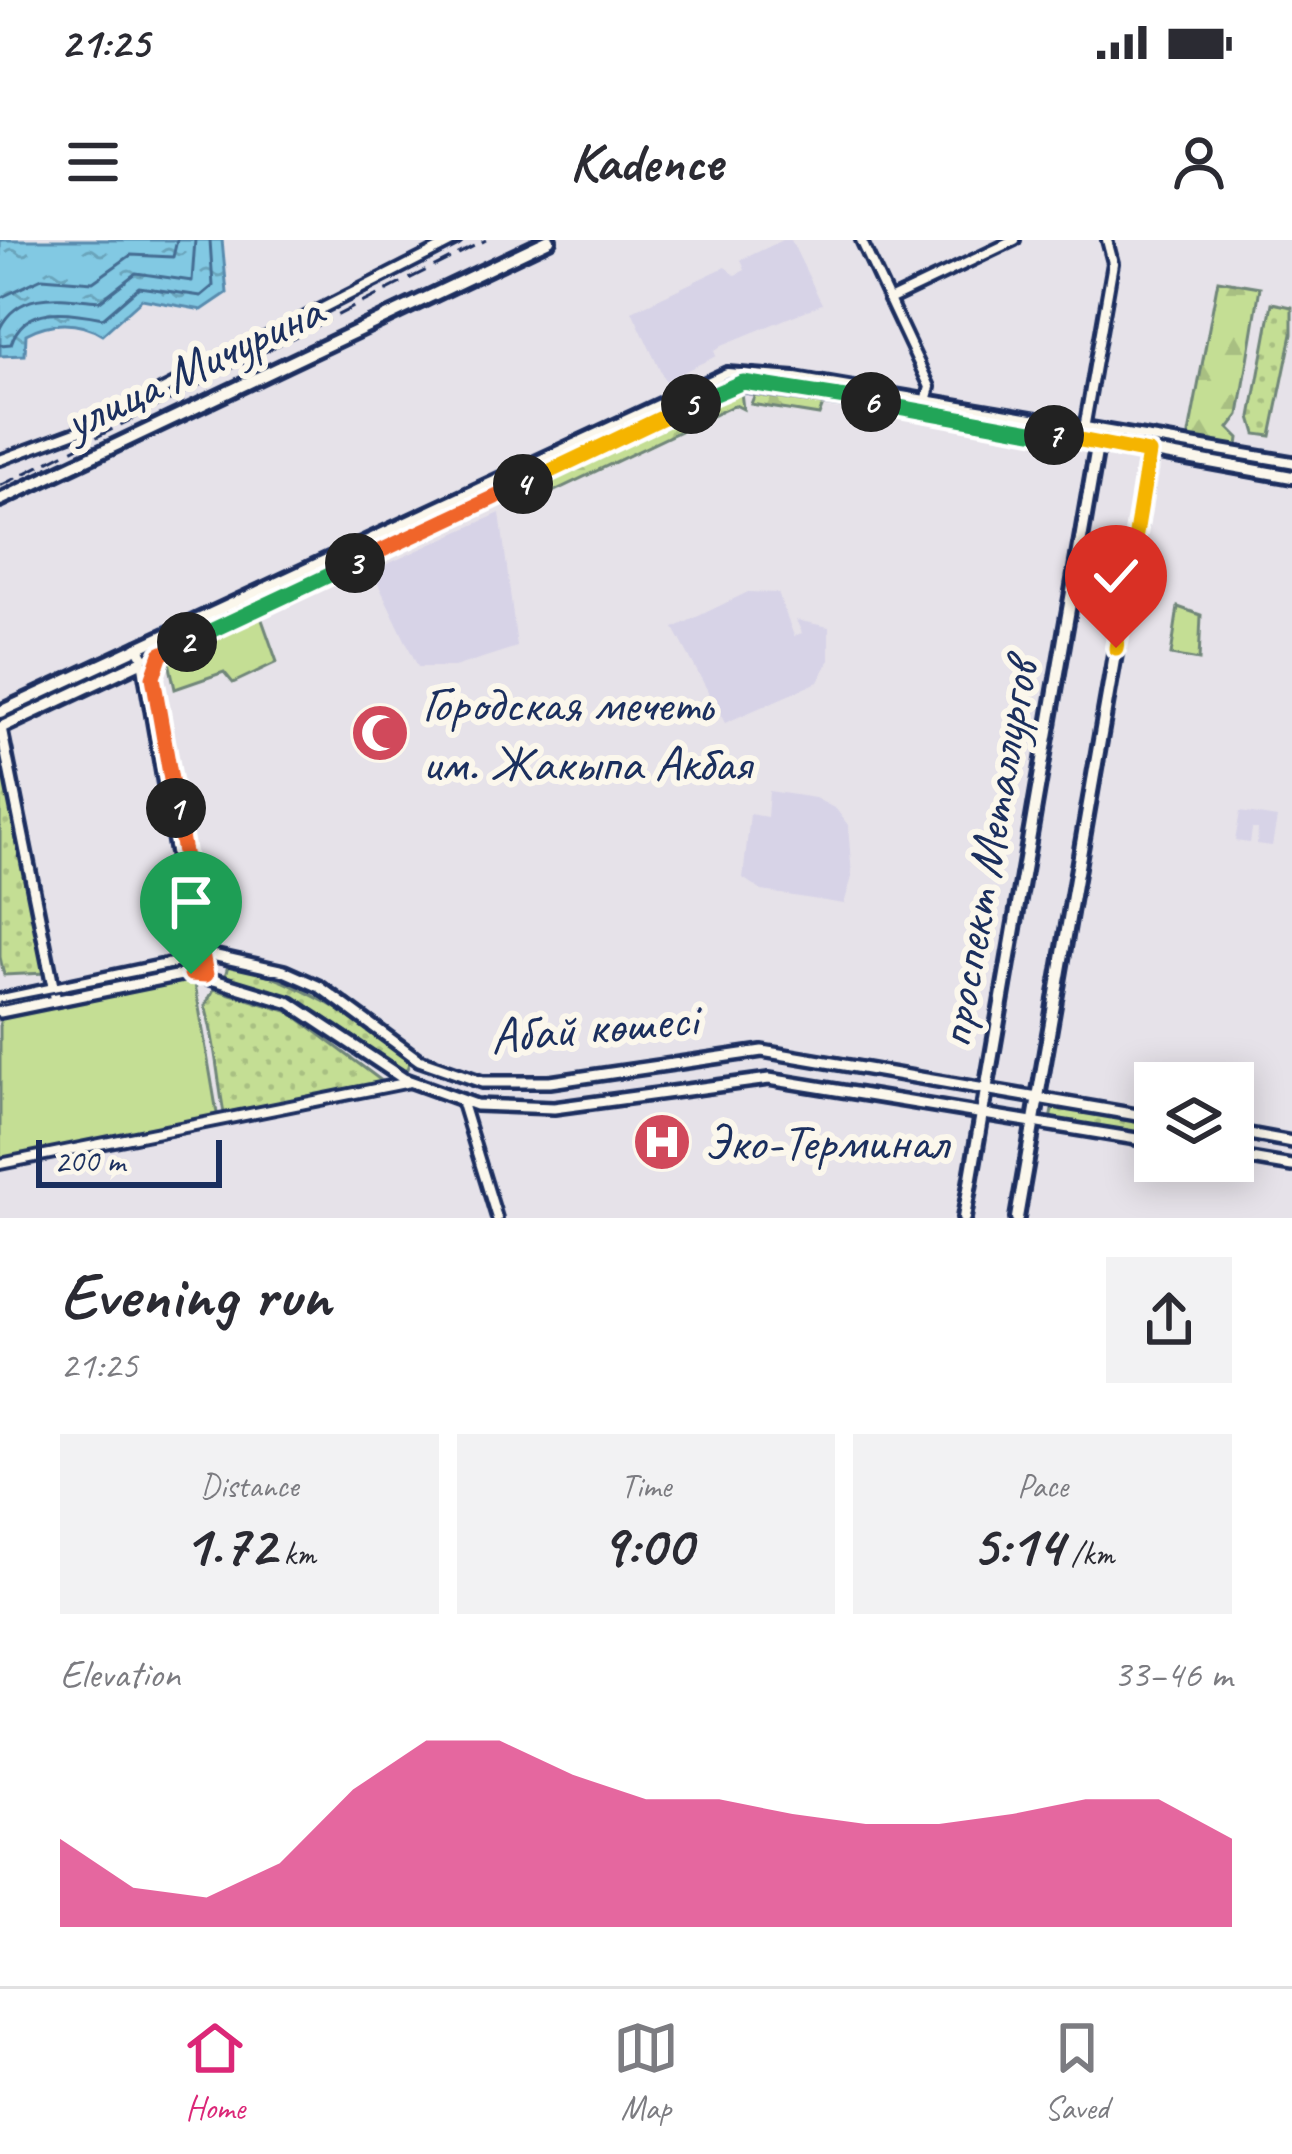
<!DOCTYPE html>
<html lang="en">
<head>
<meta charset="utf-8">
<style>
	body { margin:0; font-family:Caveat,sans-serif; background:#f2f2f3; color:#2b2b33; height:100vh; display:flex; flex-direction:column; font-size:45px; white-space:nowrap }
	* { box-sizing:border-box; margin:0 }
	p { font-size:39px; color:#7c7c81 }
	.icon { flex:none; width:66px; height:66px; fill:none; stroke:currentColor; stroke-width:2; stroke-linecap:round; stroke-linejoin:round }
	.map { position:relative; height:978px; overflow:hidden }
	.drawer { display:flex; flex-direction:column; background:#fff; flex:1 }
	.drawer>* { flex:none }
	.tools { position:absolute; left:1134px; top:822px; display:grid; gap:24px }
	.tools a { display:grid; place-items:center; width:120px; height:120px; border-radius:0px; background:#fff; box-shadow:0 6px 30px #0003; font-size:60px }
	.scale { position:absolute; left:36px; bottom:30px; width:186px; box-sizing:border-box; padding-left:12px; border:6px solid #1b2f5e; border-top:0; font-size:33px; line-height:42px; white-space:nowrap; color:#1b2f5e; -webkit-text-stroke:9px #fbf7ec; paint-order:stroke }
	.pin { position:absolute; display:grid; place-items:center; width:102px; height:102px; color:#fff; margin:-123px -51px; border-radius:50% 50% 50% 0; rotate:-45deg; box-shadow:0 0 12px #0007 }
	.pin .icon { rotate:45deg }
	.km { position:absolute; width:60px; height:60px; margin:-30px; border-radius:50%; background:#222; color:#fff; font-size:33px; line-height:60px; text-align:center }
	.round { display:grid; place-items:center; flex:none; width:126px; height:126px; border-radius:0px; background:#f2f2f3 }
	.overview { display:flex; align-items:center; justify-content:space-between; height:204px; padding:0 60px }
	h1 { font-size:66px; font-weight:700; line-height:90px }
	.stats { display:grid; grid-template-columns:repeat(3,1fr); gap:18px; height:204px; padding:12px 60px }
	.stats div { display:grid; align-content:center; border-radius:0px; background:#f2f2f3; text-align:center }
	.stats b { font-size:60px; font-weight:700 }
	.stats small { font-size:33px; font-weight:400 }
	.stats p { font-size:33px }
	.chart { height:336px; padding:24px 60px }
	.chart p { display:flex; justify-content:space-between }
	.chart svg { width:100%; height:216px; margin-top:12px; fill:#db2777; opacity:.7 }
	.status { display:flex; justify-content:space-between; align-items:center; height:84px; padding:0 60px; background:#fff; direction:ltr }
	.status svg { height:33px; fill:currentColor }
	header { display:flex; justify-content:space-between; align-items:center; height:156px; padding:0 60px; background:#fff; font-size:54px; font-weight:700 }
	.tab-bar { display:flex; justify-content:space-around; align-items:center; height:168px; border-top:3px solid #e1e1e2; background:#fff; font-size:33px; color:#7c7c81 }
	.tab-bar a { display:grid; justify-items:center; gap:6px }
	.tab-bar .active { color:#db2777 }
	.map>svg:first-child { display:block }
</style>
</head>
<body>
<div class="status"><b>21:25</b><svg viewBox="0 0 49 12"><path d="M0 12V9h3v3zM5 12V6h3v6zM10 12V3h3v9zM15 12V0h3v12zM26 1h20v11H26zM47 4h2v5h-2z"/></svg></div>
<header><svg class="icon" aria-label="menu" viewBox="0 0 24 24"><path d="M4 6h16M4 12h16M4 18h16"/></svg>Kadence<svg class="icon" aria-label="person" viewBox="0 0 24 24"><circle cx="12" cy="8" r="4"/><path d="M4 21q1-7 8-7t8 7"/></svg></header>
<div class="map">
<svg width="1292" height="978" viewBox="0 0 1292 978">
	<defs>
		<pattern id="grass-dots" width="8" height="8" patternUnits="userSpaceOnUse" patternTransform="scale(3)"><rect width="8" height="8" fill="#c4de94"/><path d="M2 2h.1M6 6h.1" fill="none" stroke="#a8bf82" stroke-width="1.8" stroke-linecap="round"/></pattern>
		<pattern id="forest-firs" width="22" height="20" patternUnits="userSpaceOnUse" patternTransform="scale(3)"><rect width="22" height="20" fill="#c4de94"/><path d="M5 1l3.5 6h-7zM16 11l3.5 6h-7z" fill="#a8bf82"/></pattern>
		<pattern id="water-ripples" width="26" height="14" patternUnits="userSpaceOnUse" patternTransform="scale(3)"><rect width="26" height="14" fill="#82c9e3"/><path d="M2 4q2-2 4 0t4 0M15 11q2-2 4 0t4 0" fill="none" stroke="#6aa4bb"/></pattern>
	</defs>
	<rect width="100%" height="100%" fill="#e6e2e9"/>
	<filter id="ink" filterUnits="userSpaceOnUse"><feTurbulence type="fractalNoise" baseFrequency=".00833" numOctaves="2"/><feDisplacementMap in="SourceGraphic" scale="24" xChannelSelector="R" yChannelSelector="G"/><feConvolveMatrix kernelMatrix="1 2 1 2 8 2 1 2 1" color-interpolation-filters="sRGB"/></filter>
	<g filter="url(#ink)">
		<g fill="#d7d3e7">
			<polygon points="783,0 791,0 822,64 722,105 714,111 716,116 665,141 632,71 725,27 735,35 745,30 741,20"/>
			<polygon points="500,273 517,407 454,427 418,427 372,331"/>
			<polygon points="748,352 778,353 794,396 802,393 796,380 829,387 829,421 818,442 725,483 674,388"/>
			<polygon points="769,551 815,558 836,569 848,585 852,637 844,664 762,651 743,638 750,574 767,577"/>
			<polygon points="1240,572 1277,578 1272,606 1257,604 1258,589 1252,589 1250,603 1235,601"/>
		</g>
		<g fill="url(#grass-dots)" stroke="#708679" stroke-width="3">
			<polygon points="1272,63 1292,67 1292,94 1271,196 1256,194 1251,177"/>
			<polygon points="5,521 45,733 4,735 0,717 0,522"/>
			<path d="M229 722C300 742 352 776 411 818L405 834C339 783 305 761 225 736Z"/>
			<path d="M214 749 290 772 383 842 224 873C217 836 216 803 205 766Z"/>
			<polygon points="1053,865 1155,883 1155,899 1050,880"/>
		</g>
		<g fill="url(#forest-firs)" stroke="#708679" stroke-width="3">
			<polygon points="1218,40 1260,47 1239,175 1229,188 1239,198 1238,206 1192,200 1189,194"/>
			<polygon points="732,150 741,152 743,169 735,165 548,254 545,242"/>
			<polygon points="756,151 825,159 819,175 751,164"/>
		</g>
		<g fill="#c4de94" stroke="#708679" stroke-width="3">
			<polygon points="1178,367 1201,375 1199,420 1171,415"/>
			<polygon points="260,374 277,422 233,443 224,432 175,449 168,417"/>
			<polygon points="194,738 218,879 0,919 0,778"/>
		</g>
		<path fill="url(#water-ripples)" stroke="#598bae" stroke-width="3" d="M0 0H222L227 53 202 70 142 59 102 95C78 80 50 81 26 94L25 115 0 116Z"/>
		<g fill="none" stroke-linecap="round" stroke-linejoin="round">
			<g stroke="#446d93" stroke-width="3">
				<polyline points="0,58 42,38 93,42 131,15 173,17 177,0"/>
				<path d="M0 88C20 48 63 58 100 61L136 33 192 41 195 0"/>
				<path d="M0 105 11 104C24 63 69 71 103 78L139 47 201 56 213 46 210 0"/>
			</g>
			<g stroke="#1b2f5e" stroke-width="16">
				<g id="minor">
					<polyline points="861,0 930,147 926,161"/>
					<polyline points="889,60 1015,0"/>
					<polyline points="1084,189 1113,23 1107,0"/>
					<polyline points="0,220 92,186 456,0"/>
					<polyline points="461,860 497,978"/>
					<polyline points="0,924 410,842"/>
				</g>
			</g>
			<g stroke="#1b2f5e" stroke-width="18">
				<g id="tertiary">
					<polyline points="138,407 153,437 206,735"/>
					<polyline points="143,423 191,700 202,714"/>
					<polyline points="1,488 55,756"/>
					<polyline points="0,760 212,715 284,731 320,747 419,820 482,842 550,842 762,811 1155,878"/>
					<polyline points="0,772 191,733 290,763 404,839 476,865 554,868 769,839 1155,902"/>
					<polyline points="1233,891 1292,902"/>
					<polyline points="1233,916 1292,926"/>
				</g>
			</g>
			<g stroke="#1b2f5e" stroke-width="20">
				<g id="secondary">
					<polyline points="0,260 549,0"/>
					<polyline points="0,472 727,134 795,139 1292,223"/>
					<polyline points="0,488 735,143 922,170 1292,237"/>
					<polyline points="964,978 1098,201"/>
					<polyline points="1017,978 1151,207"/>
				</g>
			</g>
			<use href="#minor" stroke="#fbf7ec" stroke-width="8"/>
			<use href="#tertiary" stroke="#fbf7ec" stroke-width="9"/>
			<use href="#secondary" stroke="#fbf7ec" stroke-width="10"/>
			<polyline stroke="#1b2f5e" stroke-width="3" points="0,763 183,727 194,719 196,704 147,437 149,420 159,408 727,138 752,136 1292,228"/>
			<polyline stroke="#1b2f5e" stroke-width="3" stroke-dasharray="18 9" stroke-linecap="butt" points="0,246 486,0"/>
		</g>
	</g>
	<g fill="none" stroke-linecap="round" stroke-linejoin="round" filter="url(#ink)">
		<g stroke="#fff" stroke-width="24">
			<polyline id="split-1" points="176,568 206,735 191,734"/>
		</g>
		<g stroke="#fff" stroke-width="24">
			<polyline id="split-2" points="176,568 153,437 161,414 187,402"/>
		</g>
		<g stroke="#fff" stroke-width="24">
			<polyline id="split-3" points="187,402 355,323"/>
		</g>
		<g stroke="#fff" stroke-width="24">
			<polyline id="split-4" points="355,323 523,244"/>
		</g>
		<g stroke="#fff" stroke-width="24">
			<polyline id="split-5" points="523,244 691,164"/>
		</g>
		<g stroke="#fff" stroke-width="24">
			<polyline id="split-6" points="691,164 743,142 871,162"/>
		</g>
		<g stroke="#fff" stroke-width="24">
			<polyline id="split-7" points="871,162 1054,195"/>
		</g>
		<g stroke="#fff" stroke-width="24">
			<polyline id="split-8" points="1054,195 1149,213 1135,300"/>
		</g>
		<g stroke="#fff" stroke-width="24">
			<polyline id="split-9" points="1116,408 1135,300"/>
		</g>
		<use href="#split-1" stroke="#f0652b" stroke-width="15"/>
		<use href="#split-2" stroke="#f0652b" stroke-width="15"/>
		<use href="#split-3" stroke="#22a559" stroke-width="15"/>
		<use href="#split-4" stroke="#f0652b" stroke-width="15"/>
		<use href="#split-5" stroke="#f5b400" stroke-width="15"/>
		<use href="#split-6" stroke="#22a559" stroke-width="15"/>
		<use href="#split-7" stroke="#22a559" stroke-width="15"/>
		<use href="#split-8" stroke="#f5b400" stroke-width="15"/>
		<use href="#split-9" stroke="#f5b400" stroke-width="15"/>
	</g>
	<defs>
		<g id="mosque-disc" transform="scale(3)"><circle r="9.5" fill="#d1495b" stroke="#fbf7ec"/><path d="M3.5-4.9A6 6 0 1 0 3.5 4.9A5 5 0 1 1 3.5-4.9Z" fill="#fff"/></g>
		<g id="hospital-disc" transform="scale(3)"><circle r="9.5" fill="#d1495b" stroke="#fbf7ec"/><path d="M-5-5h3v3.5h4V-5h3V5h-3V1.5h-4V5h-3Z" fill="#fff"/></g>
	</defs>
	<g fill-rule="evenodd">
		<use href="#mosque-disc" x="380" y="493"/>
		<use href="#hospital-disc" x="662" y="902"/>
	</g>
	<g text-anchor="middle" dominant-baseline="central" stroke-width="12" stroke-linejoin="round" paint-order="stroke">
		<g font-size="51" fill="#1b2f5e" stroke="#fbf7ec">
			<text transform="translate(193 126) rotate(-25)">улица Мичурина</text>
			<text transform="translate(987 614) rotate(-80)">проспект Металлургов</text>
			<text transform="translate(594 787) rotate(-5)">Абай көшесі</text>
		</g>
		<g font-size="51" fill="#1b2f5e" stroke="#fbf7ec" text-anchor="start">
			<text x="422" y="464">Городская мечеть<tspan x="422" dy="59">им. Жакыпа Акбая</tspan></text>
			<text x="704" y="902">Эко-Терминал</text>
		</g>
	</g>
</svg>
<div class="tools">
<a><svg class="icon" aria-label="layers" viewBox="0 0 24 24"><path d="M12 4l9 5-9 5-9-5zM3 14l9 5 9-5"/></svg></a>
</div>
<div class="scale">200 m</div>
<div class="pin" style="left:191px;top:734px;background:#1e9e55"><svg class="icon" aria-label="arrive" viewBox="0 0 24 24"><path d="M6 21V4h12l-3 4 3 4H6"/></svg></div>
<div class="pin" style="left:1116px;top:408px;background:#d93025"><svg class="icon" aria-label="check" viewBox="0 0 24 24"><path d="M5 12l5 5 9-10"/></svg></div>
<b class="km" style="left:176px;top:568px">1</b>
<b class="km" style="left:187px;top:402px">2</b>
<b class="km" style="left:355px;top:323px">3</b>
<b class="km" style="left:523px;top:244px">4</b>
<b class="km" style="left:691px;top:164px">5</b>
<b class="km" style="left:871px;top:162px">6</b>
<b class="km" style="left:1054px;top:195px">7</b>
</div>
<section class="drawer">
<div class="overview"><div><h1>Evening run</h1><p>21:25</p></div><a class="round"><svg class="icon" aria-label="share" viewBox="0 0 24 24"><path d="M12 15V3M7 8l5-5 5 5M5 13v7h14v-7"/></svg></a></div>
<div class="stats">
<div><p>Distance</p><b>1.72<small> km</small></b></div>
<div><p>Time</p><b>9:00</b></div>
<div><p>Pace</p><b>5:14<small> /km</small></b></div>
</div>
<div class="chart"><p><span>Elevation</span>33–46 m</p>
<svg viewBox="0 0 160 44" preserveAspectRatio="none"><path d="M0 44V26L10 36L20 38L30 31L40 16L50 6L60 6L70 13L80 18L90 18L100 21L110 23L120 23L130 21L140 18L150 18L160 26V44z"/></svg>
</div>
</section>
<nav class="tab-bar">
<a class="active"><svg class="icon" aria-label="home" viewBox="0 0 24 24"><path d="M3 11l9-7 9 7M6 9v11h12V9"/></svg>Home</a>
<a><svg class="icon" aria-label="map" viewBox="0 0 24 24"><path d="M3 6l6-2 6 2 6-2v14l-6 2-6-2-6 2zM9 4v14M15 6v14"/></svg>Map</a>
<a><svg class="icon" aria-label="saved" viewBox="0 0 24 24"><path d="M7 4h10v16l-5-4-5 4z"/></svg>Saved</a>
</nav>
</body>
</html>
